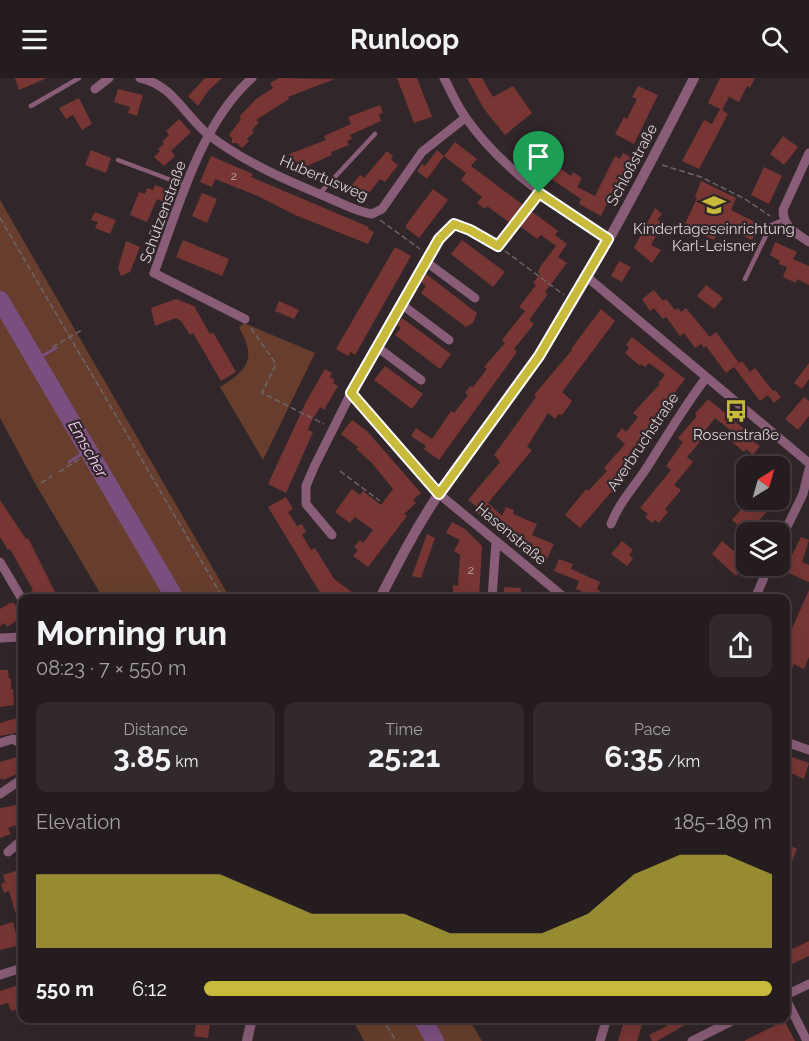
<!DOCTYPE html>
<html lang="en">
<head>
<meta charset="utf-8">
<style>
	body { margin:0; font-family:Raleway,sans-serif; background:#31292c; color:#f1f3f6; height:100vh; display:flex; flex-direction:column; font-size:22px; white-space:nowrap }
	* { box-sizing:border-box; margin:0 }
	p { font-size:20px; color:#a3a1a4 }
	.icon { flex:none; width:33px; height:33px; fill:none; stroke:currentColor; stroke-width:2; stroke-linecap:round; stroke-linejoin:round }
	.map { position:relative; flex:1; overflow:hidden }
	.side { position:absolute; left:18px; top:516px; width:772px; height:429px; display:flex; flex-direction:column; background:#251c1f; border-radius:12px; box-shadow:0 6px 24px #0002,0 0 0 2px #423a3d }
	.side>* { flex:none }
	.needle { width:39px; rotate:37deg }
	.controls { position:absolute; left:736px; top:378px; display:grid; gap:12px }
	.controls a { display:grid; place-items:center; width:54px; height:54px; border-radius:12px; background:#251c1f; box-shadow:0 6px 24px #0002,0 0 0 2px #423a3d; font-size:30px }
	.pin { position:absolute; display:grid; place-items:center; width:51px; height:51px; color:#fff; margin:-62px -26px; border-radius:50% 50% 50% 0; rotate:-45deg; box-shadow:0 0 6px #0007 }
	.pin .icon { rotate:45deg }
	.round { display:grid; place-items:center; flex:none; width:63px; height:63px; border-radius:12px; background:#31292c }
	.head { display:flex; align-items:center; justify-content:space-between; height:102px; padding:0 18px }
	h1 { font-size:33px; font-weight:700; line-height:45px }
	.stats { display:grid; grid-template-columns:repeat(3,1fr); gap:9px; height:102px; padding:6px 18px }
	.stats div { display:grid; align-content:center; border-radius:12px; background:#31292c; text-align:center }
	.stats b { font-size:30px; font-weight:700 }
	.stats small { font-size:16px; font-weight:400 }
	.stats p { font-size:16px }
	.chart { height:168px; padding:12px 18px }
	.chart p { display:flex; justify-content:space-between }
	.chart svg { width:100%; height:108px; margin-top:6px; fill:#c8bb3b; opacity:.7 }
	ul { padding:0 18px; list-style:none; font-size:20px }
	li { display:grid; grid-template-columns:96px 72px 1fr; align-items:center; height:45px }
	li i { height:15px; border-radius:8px; background:#c8bb3b }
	header { display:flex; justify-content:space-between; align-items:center; height:78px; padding:0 18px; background:#251c1f; font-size:27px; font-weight:700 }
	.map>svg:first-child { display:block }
</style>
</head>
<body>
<header><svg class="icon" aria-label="menu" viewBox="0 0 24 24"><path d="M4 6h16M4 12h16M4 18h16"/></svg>Runloop<svg class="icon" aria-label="search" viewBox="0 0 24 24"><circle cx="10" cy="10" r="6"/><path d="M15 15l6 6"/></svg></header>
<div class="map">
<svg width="809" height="963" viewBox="0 0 809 963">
	<rect width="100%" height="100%" fill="#312629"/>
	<g fill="#673e2d">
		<polygon points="0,122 230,520 103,520 36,407 0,340"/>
		<path d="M244 245 315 275 263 382 220 309C248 292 257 280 239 250Z"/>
		<polygon points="352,941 469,941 482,963 364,963"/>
	</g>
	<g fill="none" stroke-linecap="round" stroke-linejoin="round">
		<g stroke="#7a4f7f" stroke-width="3">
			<polyline points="35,282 56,270"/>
			<polyline points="69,384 88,372"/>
		</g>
		<g stroke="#7a4f7f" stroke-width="18">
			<polyline points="0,222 175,520"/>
			<polyline points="422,940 435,963"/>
		</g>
	</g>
	<g fill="#773634">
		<polygon points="15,0 45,0 45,1 19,12"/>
		<polygon points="205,0 222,0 208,13 198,28 188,18"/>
		<polygon points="279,0 335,1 288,19 289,21 256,42 259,44 252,52 254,54 247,61 249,63 242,70 237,65 232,65 232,60 229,57 241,41 239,39 256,21 273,10 270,5"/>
		<polygon points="397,0 417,0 432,39 414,45"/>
		<polygon points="467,0 482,0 493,19 513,8 532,35 505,57 484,31"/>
		<polygon points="720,0 755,0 750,10 747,8 739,24 729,19 722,32 728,36 699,91 682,83 704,42 712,46 720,31 708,25"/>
		<polygon points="638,8 658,17 634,66 615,56 624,39 627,41 637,21 632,19"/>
		<polygon points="118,11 143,17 137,38 128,35 130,29 114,24"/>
		<polygon points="79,20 92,46 82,52 73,37 66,41 59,30"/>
		<polygon points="380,27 383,35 379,36 381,43 350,57 352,61 347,63 349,67 331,74 332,77 296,93 289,76 326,62 324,58 351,46 348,39"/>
		<polygon points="179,41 191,54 171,73 175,78 164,88 154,79 160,73 158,71 164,66 162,64 169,57 166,53"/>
		<polygon points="783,58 798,69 784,87 770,76"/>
		<polygon points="528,62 534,68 536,65 545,74 544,79 571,98 573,94 582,100 577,109 595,118 615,78 620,81 623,75 635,81 627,96 624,94 620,99 601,138 579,126 581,121 550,100 518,72"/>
		<polygon points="455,64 477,81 471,88 558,153 555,157 567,166 558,179 567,185 545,214 548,216 529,242 534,246 514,271 517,274 439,382 424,371 426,368 411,358 416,350 432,361 451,333 454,335 468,317 465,315 470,308 473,309 487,291 484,289 505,265 502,262 505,258 525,233 519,229 536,207 533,205 540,196 538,194 540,189 556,168 541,157 537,161 512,142 510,145 487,128 485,131 477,125 482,119 461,102 466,95 444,78 427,101 417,93 422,86 425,88 437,72 444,78"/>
		<polygon points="91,72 111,80 106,95 85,87"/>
		<polygon points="387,73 393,78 391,82 398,87 385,104 380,101 361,125 346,114 360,97 364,100"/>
		<polygon points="211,78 253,96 251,99 369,149 368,151 374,154 368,166 295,137 258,118 215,101 212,109 200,104"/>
		<polygon points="764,89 782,98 769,126 751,117"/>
		<polygon points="701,103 736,120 731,132 759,146 752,162 720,147 714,162 684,148 697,120 695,119"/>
		<polygon points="155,107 169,112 164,124 157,121 147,144 130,137 139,114 145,116 147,110 153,112"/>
		<polygon points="433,111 448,122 419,160 406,150 406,147"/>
		<polygon points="202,115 217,121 207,145 192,138"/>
		<polygon points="655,130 662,136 657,142 663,145 651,167 661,172 652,185 634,170"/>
		<polygon points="95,134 116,142 110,156 95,150 98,144 91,142"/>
		<polygon points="183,162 229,181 222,198 176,179"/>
		<polygon points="462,162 505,194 493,209 451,176"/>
		<polygon points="126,163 140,169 130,194 121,198 118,190"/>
		<polygon points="775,164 797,174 793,181 809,188 809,207 797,201 796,205 783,199 787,189 779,186 780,183 770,177"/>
		<polygon points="395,169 411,178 355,277 351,274 348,278 336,271"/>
		<polygon points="619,183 631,189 622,204 611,198"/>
		<polygon points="426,196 477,235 473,245 466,249 421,215 426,208 421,204"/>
		<polygon points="706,207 723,220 714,231 697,218"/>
		<polygon points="654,212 663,223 666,221 675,232 678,230 681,234 686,230 710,259 716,254 739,285 726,295 706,268 704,270 701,266 695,270 684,255 680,258 666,239 663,241 654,230 650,233 642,221"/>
		<polygon points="176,221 194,228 210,256 213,254 236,294 221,303 193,255 190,257 181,243 176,240 155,248 151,230"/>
		<polygon points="279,223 299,232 294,241 275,233"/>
		<polygon points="601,231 615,243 562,314 572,323 562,337 559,336 555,341 548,335 527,369 532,372 488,425 502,438 506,429 514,432 513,436 537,446 532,457 554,466 547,481 530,473 533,466 520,460 510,455 503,459 507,449 487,441 486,442 475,434 478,430 468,422 500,384 494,377 536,319 534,317 572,272 571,271"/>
		<polygon points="402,240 451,276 440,291 395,257 401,250 397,247"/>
		<polygon points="632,259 685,301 649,348 654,352 635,374 638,377 618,401 620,404 580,450 565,437 586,411 588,413 607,393 604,390 625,366 616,358 622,350 626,354 638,339 633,335 660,306 658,305 665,297 649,285 645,289 641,286 640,288 625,275 629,270 626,267"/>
		<polygon points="742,283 750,294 755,290 773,313 775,312 781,319 774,325 768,317 760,323 734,289"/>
		<polygon points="809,285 809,301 802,311 794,305"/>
		<polygon points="385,288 423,316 412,331 374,302"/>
		<polygon points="325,291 332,295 330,299 335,302 333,305 338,308 324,332 320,329 311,344 308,352 313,354 286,415 268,406 306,324"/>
		<polygon points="804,319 809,323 809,338 798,352 785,341"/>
		<polygon points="708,321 755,360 753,363 760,368 753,377 746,371 744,374 727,360 728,359 725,356 729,351 715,340 703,355 706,357 687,379 693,384 674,407 681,412 665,431 668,434 659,445 655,442 652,445 645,439 648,436 640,430 671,392 666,388 683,364 678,360 697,338 695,336"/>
		<polygon points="352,342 367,353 421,415 413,422 416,425 404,436 407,438 368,489 353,478 358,472 354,469 360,462 363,465 373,452 355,439 350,445 335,434 352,411 360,417 363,413 381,427 393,411 371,384 356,371 358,369 341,356"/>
		<polygon points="286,419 293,431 288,434 297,448 302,446 306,454 302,457 311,472 315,470 334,501 360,520 329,520 319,513 268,429"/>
		<polygon points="0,422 26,461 28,460 58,520 34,520 30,514 33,512 10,471 8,472 0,459"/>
		<polygon points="749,422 777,422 758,444 764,449 760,454 747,454 732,442"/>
		<polygon points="452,444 465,451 482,468 479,520 453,517 453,507 458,508 460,477 454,473 460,462 446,455"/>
		<polygon points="427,456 435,460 421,500 412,498"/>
		<polygon points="801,459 809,462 802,484 809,487 809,504 784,493"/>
		<polygon points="622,463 633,472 629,477 633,481 627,488 611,476"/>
		<polygon points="722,463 734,473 742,465 747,469 747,484 736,498 712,476"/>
		<polygon points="559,481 573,486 571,491 600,504 597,511 609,520 598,520 576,511 579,503 554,493"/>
		<polygon points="504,509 521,510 520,520 504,520"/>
		<polygon points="809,512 809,579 804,591 794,586 786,603 786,564"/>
		<polygon points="10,525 14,525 19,534 22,531 22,552 16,543 7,549 5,545 0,548 0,531"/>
		<polygon points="0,592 8,592 9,601 11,601 11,611 13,611 14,627 0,629"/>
		<polygon points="17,640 21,654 0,658 0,645"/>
		<polygon points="786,677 809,685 804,701 786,693"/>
		<polygon points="17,679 22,681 22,694 3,702 3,700 0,701 0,684"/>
		<polygon points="22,726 22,745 8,750 11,756 0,760 0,730"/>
		<polygon points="786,766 797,771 786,798"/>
		<polygon points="22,791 22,831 15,834 9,813 4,815 1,806 5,804 3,797"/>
		<polygon points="13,844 16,856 22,854 22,867 0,872 0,848"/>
		<polygon points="809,863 809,878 786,889 786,874"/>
		<polygon points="22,906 22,930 11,933 8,925 0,927 0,913"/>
		<polygon points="197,940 211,940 208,960 194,958"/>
		<polygon points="625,940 644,940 637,963 618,963"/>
		<polygon points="664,940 681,940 685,947 657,963 652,963 649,957 667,948"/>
		<polygon points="784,942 795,963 744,963 772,949"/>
	</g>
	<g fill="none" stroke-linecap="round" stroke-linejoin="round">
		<g stroke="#6e6568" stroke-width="1.5" stroke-dasharray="6 3" stroke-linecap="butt">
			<polyline points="662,87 701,99 745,121 770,138"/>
			<polyline points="0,140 223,520"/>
			<polyline points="380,142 420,171"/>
			<polyline points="505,159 533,122"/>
			<polyline points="505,173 564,217"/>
			<polyline points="251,250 276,286 262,315 324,346"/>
			<polyline points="52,269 82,252"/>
			<polyline points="340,393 380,423"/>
			<polyline points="59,394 81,380"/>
			<polyline points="41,405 52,398"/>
			<polyline points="382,940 396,963"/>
		</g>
		<g stroke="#895d77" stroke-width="4.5">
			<polyline points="31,28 79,0"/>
			<polyline points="118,82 187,108"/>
			<polyline points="319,116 375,56"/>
			<polyline points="745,201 771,147 783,142"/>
		</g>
		<g stroke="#895d77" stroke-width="9">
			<path d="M140 0C174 7 185 39 210 58 246 85 288 103 329 120 343 126 358 134 372 136L382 131 422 74 465 40"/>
			<path d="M444 0C451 13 457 28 466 40 503 93 556 126 608 161"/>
			<polyline points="95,11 109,0"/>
			<path d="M809 75 783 132C783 149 796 155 809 164"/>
			<polyline points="425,183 475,220"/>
			<polyline points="587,199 809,385"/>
			<polyline points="401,226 449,262"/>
			<path d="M245 241 154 195C178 131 200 46 252 0"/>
			<polyline points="377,269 421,302"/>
			<polyline points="351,315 439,416 565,520"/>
			<path d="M611 446C620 422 638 405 651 383 669 355 685 327 706 300"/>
			<polyline points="332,457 306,426 306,408 314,389 351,315 428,177 439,161 454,146 470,151 498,168"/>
			<polyline points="780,463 803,416 809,391"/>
			<polyline points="0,484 22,521"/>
			<polyline points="492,520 496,463"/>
			<polyline points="755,520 769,488"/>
			<polyline points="0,560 22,559"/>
			<polyline points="786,664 809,672"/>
			<polyline points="0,665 13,661 20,665 22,674"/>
			<polyline points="0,716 22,701"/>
			<polyline points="8,774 22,762"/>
			<polyline points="0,897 22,890"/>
			<polyline points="786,917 809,906"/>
			<polyline points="786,921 807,963"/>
			<polyline points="600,963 607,940"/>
			<polyline points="692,963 738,940"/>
		</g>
		<g stroke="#895d77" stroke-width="10">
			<path d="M380 520C398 485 416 450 438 417 469 369 507 325 539 277 597 189 646 94 694 0"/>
			<polyline points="247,963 252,940"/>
		</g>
	</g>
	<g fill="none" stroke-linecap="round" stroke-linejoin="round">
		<g stroke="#fff" stroke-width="12">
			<polygon id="route" points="539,115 608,161 539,278 439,416 351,315 439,161 454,146 470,152 498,168"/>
		</g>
		<use href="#route" stroke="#c8bb3b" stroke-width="8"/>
	</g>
	<defs>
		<g id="school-bare" transform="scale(1.8)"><path d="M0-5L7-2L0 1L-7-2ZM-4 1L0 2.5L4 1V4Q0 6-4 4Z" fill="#c8bb3b" stroke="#312629" stroke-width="2.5" paint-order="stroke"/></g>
		<g id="bus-bare" transform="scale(1.8)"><path d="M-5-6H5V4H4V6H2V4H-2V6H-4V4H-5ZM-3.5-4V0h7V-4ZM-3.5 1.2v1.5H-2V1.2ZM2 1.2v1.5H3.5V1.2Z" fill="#c8bb3b" stroke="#312629" stroke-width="2.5" paint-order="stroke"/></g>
	</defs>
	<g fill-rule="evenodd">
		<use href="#school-bare" x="714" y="127"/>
		<use href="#bus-bare" x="736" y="333"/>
	</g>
	<g text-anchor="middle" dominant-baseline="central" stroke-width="4.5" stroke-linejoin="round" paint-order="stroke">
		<g font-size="12" fill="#c2adae">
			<text x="234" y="98">2</text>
			<text x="471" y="492">2</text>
		</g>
		<g font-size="15" fill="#dbd5d6" stroke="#312629">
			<text transform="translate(632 87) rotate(-62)">Schloßstraße</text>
			<text transform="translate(324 100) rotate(23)">Hubertusweg</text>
			<text transform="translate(163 134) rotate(-70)">Schützenstraße</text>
			<text transform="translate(643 364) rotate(-56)">Averbruchstraße</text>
			<text transform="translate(511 456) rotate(40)">Hasenstraße</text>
		</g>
		<g font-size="15" fill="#dbd5d6" stroke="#312629">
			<text x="714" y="151">Kindertageseinrichtung<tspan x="714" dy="17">Karl-Leisner</tspan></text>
			<text x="736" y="357">Rosenstraße</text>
		</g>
		<g font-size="16" font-style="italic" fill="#f3cbf6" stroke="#312629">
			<text transform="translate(88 371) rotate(60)">Emscher</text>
		</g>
	</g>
</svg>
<div class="controls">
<a><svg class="needle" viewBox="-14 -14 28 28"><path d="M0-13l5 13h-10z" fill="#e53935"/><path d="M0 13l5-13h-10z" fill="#a3a1a4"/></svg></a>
<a><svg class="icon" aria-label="layers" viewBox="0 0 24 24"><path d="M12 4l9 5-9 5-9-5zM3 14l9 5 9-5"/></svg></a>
</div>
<div class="pin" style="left:539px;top:115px;background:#1e9e55"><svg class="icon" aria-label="arrive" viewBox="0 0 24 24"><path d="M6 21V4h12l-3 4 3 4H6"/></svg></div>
<section class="side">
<div class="head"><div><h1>Morning run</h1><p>08:23 · 7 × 550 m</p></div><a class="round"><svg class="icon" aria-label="share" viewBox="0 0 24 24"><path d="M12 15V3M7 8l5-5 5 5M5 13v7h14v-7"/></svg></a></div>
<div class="stats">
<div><p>Distance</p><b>3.85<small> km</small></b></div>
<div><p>Time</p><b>25:21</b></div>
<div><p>Pace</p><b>6:35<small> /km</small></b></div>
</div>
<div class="chart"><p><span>Elevation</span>185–189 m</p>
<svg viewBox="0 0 160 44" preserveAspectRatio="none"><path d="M0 44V14L10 14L20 14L30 14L40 14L50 22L60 30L70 30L80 30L90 38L100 38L110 38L120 30L130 14L140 6L150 6L160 14V44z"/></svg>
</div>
<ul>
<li><b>550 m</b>6:12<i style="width:100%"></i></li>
</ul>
</section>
</div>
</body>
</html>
